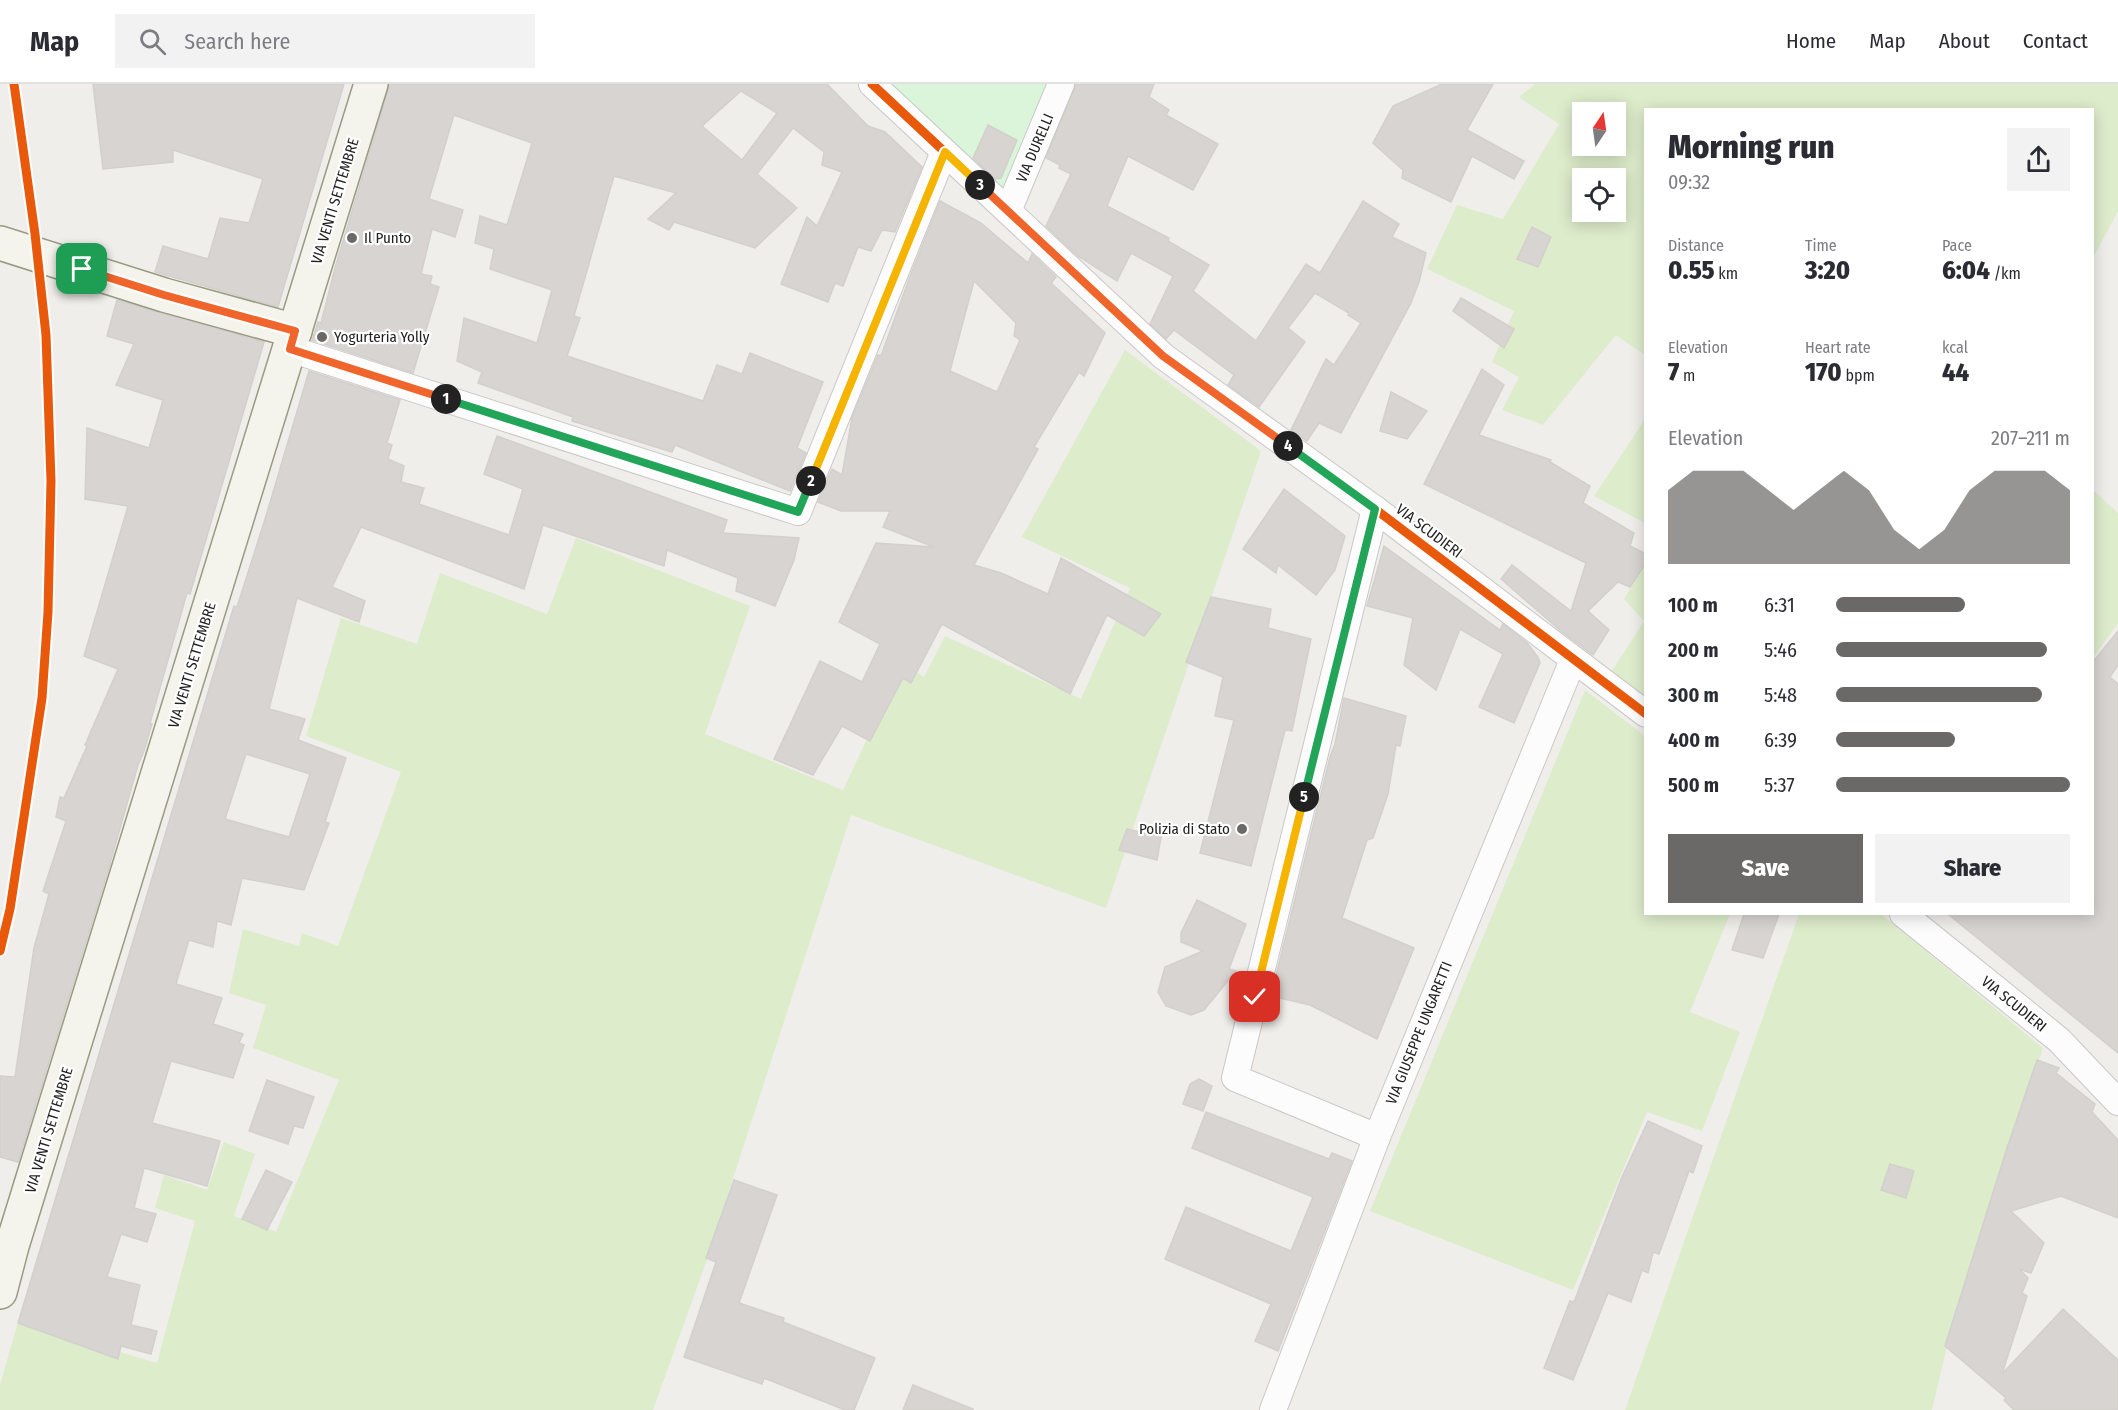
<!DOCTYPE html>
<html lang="en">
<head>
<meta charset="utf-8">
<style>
	body { margin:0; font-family:"Fira Sans Condensed",sans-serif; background:#f2f2f3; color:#2b2b33; height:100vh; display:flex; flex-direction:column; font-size:22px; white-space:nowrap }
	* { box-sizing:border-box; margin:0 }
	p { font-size:20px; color:#7c7c81 }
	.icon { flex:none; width:33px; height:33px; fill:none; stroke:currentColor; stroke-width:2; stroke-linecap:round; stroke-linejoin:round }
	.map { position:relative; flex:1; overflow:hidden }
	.panel { position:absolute; left:1644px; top:24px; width:450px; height:807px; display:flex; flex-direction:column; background:#fff; border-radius:0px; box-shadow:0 3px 15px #0003 }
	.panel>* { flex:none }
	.needle { width:39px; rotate:13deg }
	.fabs { position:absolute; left:1572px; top:18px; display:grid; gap:12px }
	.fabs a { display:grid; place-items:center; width:54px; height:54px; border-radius:0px; background:#fff; box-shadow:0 3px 15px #0003; font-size:30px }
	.pin { position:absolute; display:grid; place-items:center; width:51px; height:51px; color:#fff; margin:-26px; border-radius:12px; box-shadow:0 3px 9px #0006 }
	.km { position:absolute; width:30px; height:30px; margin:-15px; border-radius:50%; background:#222; color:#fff; font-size:16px; line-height:30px; text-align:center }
	.round { display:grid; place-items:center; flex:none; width:63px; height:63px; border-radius:0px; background:#f2f2f3 }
	.head { display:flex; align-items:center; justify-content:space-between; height:102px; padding:0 24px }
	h1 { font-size:33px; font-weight:800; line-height:45px }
	.stats { display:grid; grid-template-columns:repeat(3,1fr); gap:9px; height:102px; padding:6px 24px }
	.stats div { display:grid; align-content:center }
	.stats b { font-size:26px; font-weight:800 }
	.stats small { font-size:16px; font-weight:400 }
	.stats p { font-size:16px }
	.chart { height:168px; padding:12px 24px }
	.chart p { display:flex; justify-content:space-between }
	.chart svg { width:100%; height:108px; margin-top:6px; fill:#6a6968; opacity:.7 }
	.action { display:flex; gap:12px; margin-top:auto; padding:12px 24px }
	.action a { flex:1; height:69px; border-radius:0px; background:#6a6968; color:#fff; font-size:24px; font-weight:800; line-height:69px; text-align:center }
	.action a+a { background:#f2f2f3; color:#2b2b33 }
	ul { padding:0 24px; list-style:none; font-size:20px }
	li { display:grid; grid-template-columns:96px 72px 1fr; align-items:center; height:45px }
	li i { height:15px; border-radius:8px; background:#6a6968 }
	header { display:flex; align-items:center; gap:36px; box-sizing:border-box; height:84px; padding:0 30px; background:#fff; border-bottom:2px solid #e1e1e2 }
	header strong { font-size:28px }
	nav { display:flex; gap:33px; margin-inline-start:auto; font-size:21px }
	.search { width:420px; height:54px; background:#f2f2f3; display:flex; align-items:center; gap:15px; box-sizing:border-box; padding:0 21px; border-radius:0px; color:#7c7c81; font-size:22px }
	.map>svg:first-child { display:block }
</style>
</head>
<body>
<header>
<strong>Map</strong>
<div class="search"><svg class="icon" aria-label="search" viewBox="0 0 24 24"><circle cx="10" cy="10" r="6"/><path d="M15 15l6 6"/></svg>Search here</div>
<nav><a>Home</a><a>Map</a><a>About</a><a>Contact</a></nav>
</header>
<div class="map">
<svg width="2118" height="1326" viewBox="0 0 2118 1326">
	<rect width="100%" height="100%" fill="#f0eeeb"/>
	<g fill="#ddeccb" fill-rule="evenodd">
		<path d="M1535 0H2118V127L2093 174 2092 26H1646L1645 271 1616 251 1543 341 1502 326 1519 293 1492 278 1514 227 1427 185 1457 121 1503 135 1559 40 1519 13ZM1582 28H1616V62H1582ZM1582 94H1616V128H1582Z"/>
		<polygon points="1125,266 1261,367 1106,824 851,731 704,1184 653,1326 0,1326 0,1301 18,1238 157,1279 195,1137 155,1124 164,1091 207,1106 224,1058 255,1070 234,1132 276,1148 339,996 253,964 266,921 229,909 243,845 299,862 302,849 338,862 401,688 306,652 341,534 417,560 440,489 547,530 576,454 750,522 705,650 843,706 903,579 924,593 945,552 1081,615 1130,504 1022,453"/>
		<polygon points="1645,335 1645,439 1594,412"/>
		<polygon points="2093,406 2118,429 2118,539 2093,574"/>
		<polygon points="1645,480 1646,480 1645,612 1612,587 1644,537 1624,515"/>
		<polygon points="1585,606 1645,652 1646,830 1730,830 1690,928 1740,948 1702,1047 1647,1028 1573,1206 1370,1127"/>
		<polygon points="1799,830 1881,830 2043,964 1947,1262 1932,1326 1625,1326"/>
	</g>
	<polygon fill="#daf5da" points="887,0 1051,0 1005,109"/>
	<g fill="#d7d4d2" stroke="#d3d0cc" stroke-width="1.5" fill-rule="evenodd">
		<polygon points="93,0 344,0 278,223 155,188 163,162 208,175 220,134 249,139 263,95 173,66 173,78 103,85"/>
		<path d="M390 0H827L868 42 885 48 922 83 895 148 882 146 871 167 858 163 843 202 835 199 828 218 781 200 807 133 817 142 842 88 822 81 824 68 793 44 757 90 797 124 755 164 674 138 669 146 648 135 676 109 614 92 574 232 580 234 567 272 703 317 717 281 742 290 750 269 823 298 797 364 806 369 790 407 675 361 672 368 572 337 573 333 478 299 482 288 457 277 464 234 537 259 552 206 490 185 494 165 475 159 480 132 507 141 532 59 454 31 429 115 463 126 455 153 432 145 421 190 432 192 430 200 439 203 413 289 312 256 318 238 321 239 335 184ZM741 7 777 29 742 76 702 42Z"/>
		<polygon points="1076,0 1154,0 1149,13 1169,26 1166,31 1218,60 1193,106 1128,72 1107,122 1169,154 1168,157 1209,181 1193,207 1256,257 1306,180 1320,189 1363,117 1399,140 1392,153 1426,169 1419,198 1411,219 1341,349 1319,339 1307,357 1291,346 1326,275 1334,281 1361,239 1348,231 1349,229 1315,209 1288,244 1305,258 1259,323 1228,301 1234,291 1174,246 1166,255 1150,240 1173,192 1131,169 1117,197 1078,172 1046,142 1071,90 1059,84 1060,81 1046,74"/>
		<polygon points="1442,0 1493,0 1467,46 1524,77 1514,95 1472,72 1451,118 1402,94 1403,86 1373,59 1393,22"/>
		<polygon points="988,41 1017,56 1001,94 995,95 973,74"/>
		<path d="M940 117 981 139 1028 179 1032 170 1056 193 1051 199 1105 249 1084 292 1079 288 1034 363 1038 365 974 481 1001 489 1048 510 1061 474 1161 530 1144 552 1107 531 1070 610 942 540 911 599 903 594 870 657 842 642 813 691 774 675 820 577 862 598 880 560 839 538 876 459 934 463 883 443 890 427H841L818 418 832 385 842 391 852 334 878 271 881 272 909 195ZM974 197 1016 239 1014 252 1020 256 997 308 950 287Z"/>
		<polygon points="1532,143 1551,153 1538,183 1517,175"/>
		<polygon points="1461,214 1514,245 1504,264 1453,227"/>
		<polygon points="117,216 264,258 190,510 187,509 150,639 152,640 144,667 138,681 107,790 18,1078 0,1073 0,992 15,993 34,864 49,810 43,807 66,737 56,733 60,713 64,714 87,662 85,661 118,585 84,572 128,422 85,415 87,344 149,364 163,316 116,301 134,260 107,252"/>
		<polygon points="1482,285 1504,301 1479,351 1551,376 1550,378 1590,402 1583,419 1634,449 1630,462 1646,470 1646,479 1630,503 1618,498 1588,527 1609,546 1593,571 1561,547 1501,495 1512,481 1571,527 1586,479 1424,400"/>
		<path d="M309 287 400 316 387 359 392 361 388 375 404 382 401 398 424 404 419 420 509 451 523 405 484 390 497 352 727 436 723 449 799 454 794 476 775 522 736 507 738 494 667 466 664 482 543 441 524 505 361 443 332 503 365 517 359 538 297 514 269 625 305 635 298 656 346 674 325 738 329 739 304 806 242 794 231 841 217 837 213 863 189 856 176 900 222 914 213 940 243 950 239 959 244 961 233 994 171 977 152 1039 220 1057 207 1102 144 1084 134 1124 156 1130 147 1158 121 1150 107 1193 140 1201 131 1241 157 1247 151 1270 121 1262 118 1275 18 1239 234 522 237 523 266 432ZM246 670 310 690 289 753 225 735Z"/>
		<polygon points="1391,308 1427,327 1407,355 1380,347"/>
		<polygon points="1284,405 1345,452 1335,486 1316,511 1278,481 1276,489 1243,465"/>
		<polygon points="1384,462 1500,546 1503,540 1527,559 1538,573 1540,579 1514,639 1479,623 1503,570 1460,545 1436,606 1404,581 1413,534 1367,522"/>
		<polygon points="1211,513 1271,525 1268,544 1311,555 1292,647 1285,646 1251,782 1200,769 1234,636 1215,632 1223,593 1186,578"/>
		<polygon points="2118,547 2118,581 2110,593 2118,600 2118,969 1948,830 2092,830 2092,579"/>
		<polygon points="1344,614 1406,632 1400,662 1396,661 1388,710 1373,754 1367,756 1342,834 1414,864 1377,955 1310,921 1271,912 1330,673 1335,660"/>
		<polygon points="1127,745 1161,753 1157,776 1119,766"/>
		<polygon points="1197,816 1246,840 1229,885 1236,887 1204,926 1191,931 1166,922 1158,908 1165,883 1203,867 1181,858 1181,849"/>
		<polygon points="1744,830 1779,830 1763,874 1732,866"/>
		<polygon points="2037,976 2059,984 2056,989 2095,1020 2092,1028 2118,1056 2118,1134 2061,1112 2011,1127 2044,1159 2031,1189 2019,1185 2028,1194 2022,1209 2027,1212 2002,1290 2063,1225 2118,1276 2118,1326 2014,1326 2004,1316 2006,1314 1945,1262 2006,1067"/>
		<polygon points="1199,995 1212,1002 1203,1027 1183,1020 1190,1000"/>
		<polygon points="267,996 314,1013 303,1044 294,1042 288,1060 249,1047"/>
		<polygon points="1206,1028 1329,1075 1332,1069 1352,1077 1278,1267 1255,1257 1271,1220 1165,1175 1186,1123 1291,1167 1313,1113 1192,1064"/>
		<polygon points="1648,1037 1702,1062 1693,1089 1689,1087 1659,1170 1653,1168 1648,1189 1642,1186 1631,1218 1608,1209 1573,1296 1544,1284 1570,1217 1574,1218 1622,1093"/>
		<polygon points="1890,1080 1914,1087 1906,1114 1881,1106"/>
		<polygon points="266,1086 292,1098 267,1146 242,1135"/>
		<polygon points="734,1096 777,1111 739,1219 784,1234 783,1238 875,1274 854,1326 845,1326 764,1294 762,1300 684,1273 716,1178 706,1174"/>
		<polygon points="913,1301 973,1325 973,1326 903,1326"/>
	</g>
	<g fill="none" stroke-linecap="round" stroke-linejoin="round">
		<g stroke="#c9c8c7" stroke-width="28">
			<g id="street">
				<polyline points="872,0 1163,272 1375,425 1646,630"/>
				<polyline points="1008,127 1061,0"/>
				<polyline points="290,265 798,428 944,68"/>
				<polyline points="1375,425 1235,994 1377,1053"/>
				<polyline points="1903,830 2059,956 2118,1018"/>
				<polyline points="1273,1326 1377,1053 1573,576"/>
			</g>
		</g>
		<g stroke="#999a82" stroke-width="36">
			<g id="secondary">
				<polyline points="0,159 164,211 295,247"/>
				<polyline points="0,1208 12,1162 371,0"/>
			</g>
		</g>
		<use href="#street" stroke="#fdfcfc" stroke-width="26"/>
		<use href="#secondary" stroke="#f4f4ed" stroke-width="33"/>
		<g stroke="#fff" stroke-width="13">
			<g id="cycleway">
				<polyline points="872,0 1163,272 1375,425 1646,630"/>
				<polyline points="290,265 798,428 944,68"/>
				<polyline points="0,867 10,825 42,614 48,528 51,397 46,251 35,150 14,0"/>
			</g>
		</g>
		<use href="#cycleway" stroke="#e8590c" stroke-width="9"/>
	</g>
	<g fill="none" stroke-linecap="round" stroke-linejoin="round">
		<g stroke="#fff" stroke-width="12">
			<polyline id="split-1" points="82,185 164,211 295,247 290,265 446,315"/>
		</g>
		<g stroke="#fff" stroke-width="12">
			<polyline id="split-2" points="446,315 798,428 811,397"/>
		</g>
		<g stroke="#fff" stroke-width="12">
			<polyline id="split-3" points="811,397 945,68 980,101"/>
		</g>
		<g stroke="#fff" stroke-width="12">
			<polyline id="split-4" points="980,101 1163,272 1288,362"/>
		</g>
		<g stroke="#fff" stroke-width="12">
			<polyline id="split-5" points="1288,362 1375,425 1304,713"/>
		</g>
		<g stroke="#fff" stroke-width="12">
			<polyline id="split-6" points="1255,913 1304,713"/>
		</g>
		<use href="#split-1" stroke="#f0652b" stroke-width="8"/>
		<use href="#split-2" stroke="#22a559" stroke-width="8"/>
		<use href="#split-3" stroke="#f5b400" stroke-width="8"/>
		<use href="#split-4" stroke="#f0652b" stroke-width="8"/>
		<use href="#split-5" stroke="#22a559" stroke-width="8"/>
		<use href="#split-6" stroke="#f5b400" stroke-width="8"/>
	</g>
	<g fill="#6a6968" stroke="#fff" stroke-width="2">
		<circle cx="352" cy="154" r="6"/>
		<circle cx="322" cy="253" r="6"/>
		<circle cx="1242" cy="745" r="6"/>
	</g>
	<g text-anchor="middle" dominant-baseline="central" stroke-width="4.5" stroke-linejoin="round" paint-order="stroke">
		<g font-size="15" fill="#222" stroke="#fff">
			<text transform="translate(1035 64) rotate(-67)">VIA DURELLI</text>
			<text transform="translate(335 117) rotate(-73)">VIA VENTI SETTEMBRE</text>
			<text transform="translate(1429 447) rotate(37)">VIA SCUDIERI</text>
			<text transform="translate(192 581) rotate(-73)">VIA VENTI SETTEMBRE</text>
			<text transform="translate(2014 920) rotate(39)">VIA SCUDIERI</text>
			<text transform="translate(1419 949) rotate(-68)">VIA GIUSEPPE UNGARETTI</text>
			<text transform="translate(49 1046) rotate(-73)">VIA VENTI SETTEMBRE</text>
		</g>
		<g font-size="15" fill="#222" stroke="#fff" text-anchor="start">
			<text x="364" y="154">Il Punto</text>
			<text x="334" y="253">Yogurteria Yolly</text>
			<text x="1230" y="745" text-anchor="end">Polizia di Stato</text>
		</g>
	</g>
</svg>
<div class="fabs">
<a><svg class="needle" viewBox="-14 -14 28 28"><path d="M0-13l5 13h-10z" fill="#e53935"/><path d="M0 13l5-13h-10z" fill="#7c7c81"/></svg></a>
<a><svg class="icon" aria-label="locate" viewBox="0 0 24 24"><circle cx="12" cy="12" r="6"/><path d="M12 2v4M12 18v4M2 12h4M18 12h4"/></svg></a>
</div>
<div class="pin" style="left:82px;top:185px;background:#1e9e55"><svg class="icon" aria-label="arrive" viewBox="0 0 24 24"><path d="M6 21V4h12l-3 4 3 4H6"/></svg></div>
<div class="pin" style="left:1255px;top:913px;background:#d93025"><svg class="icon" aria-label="check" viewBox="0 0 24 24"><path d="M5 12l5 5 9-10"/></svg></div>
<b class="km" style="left:446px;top:315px">1</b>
<b class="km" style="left:811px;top:397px">2</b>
<b class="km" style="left:980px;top:101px">3</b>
<b class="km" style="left:1288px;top:362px">4</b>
<b class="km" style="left:1304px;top:713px">5</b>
<section class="panel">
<div class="head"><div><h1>Morning run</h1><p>09:32</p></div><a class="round"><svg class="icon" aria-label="share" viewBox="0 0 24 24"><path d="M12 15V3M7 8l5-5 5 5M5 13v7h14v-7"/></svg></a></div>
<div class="stats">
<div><p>Distance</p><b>0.55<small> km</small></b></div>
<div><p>Time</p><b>3:20</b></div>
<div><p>Pace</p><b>6:04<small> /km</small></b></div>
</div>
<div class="stats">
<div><p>Elevation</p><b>7<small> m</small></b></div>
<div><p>Heart rate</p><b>170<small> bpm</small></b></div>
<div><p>kcal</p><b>44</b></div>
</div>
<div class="chart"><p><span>Elevation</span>207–211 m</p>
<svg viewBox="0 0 160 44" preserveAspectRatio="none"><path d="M0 44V14L10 6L20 6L30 6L40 14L50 22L60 14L70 6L80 14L90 30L100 38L110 30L120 14L130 6L140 6L150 6L160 14V44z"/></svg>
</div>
<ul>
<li><b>100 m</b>6:31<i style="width:55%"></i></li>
<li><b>200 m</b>5:46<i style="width:90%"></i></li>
<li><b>300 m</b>5:48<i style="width:88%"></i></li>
<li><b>400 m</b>6:39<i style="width:51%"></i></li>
<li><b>500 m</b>5:37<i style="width:100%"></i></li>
</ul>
<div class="action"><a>Save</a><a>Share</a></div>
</section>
</div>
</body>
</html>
